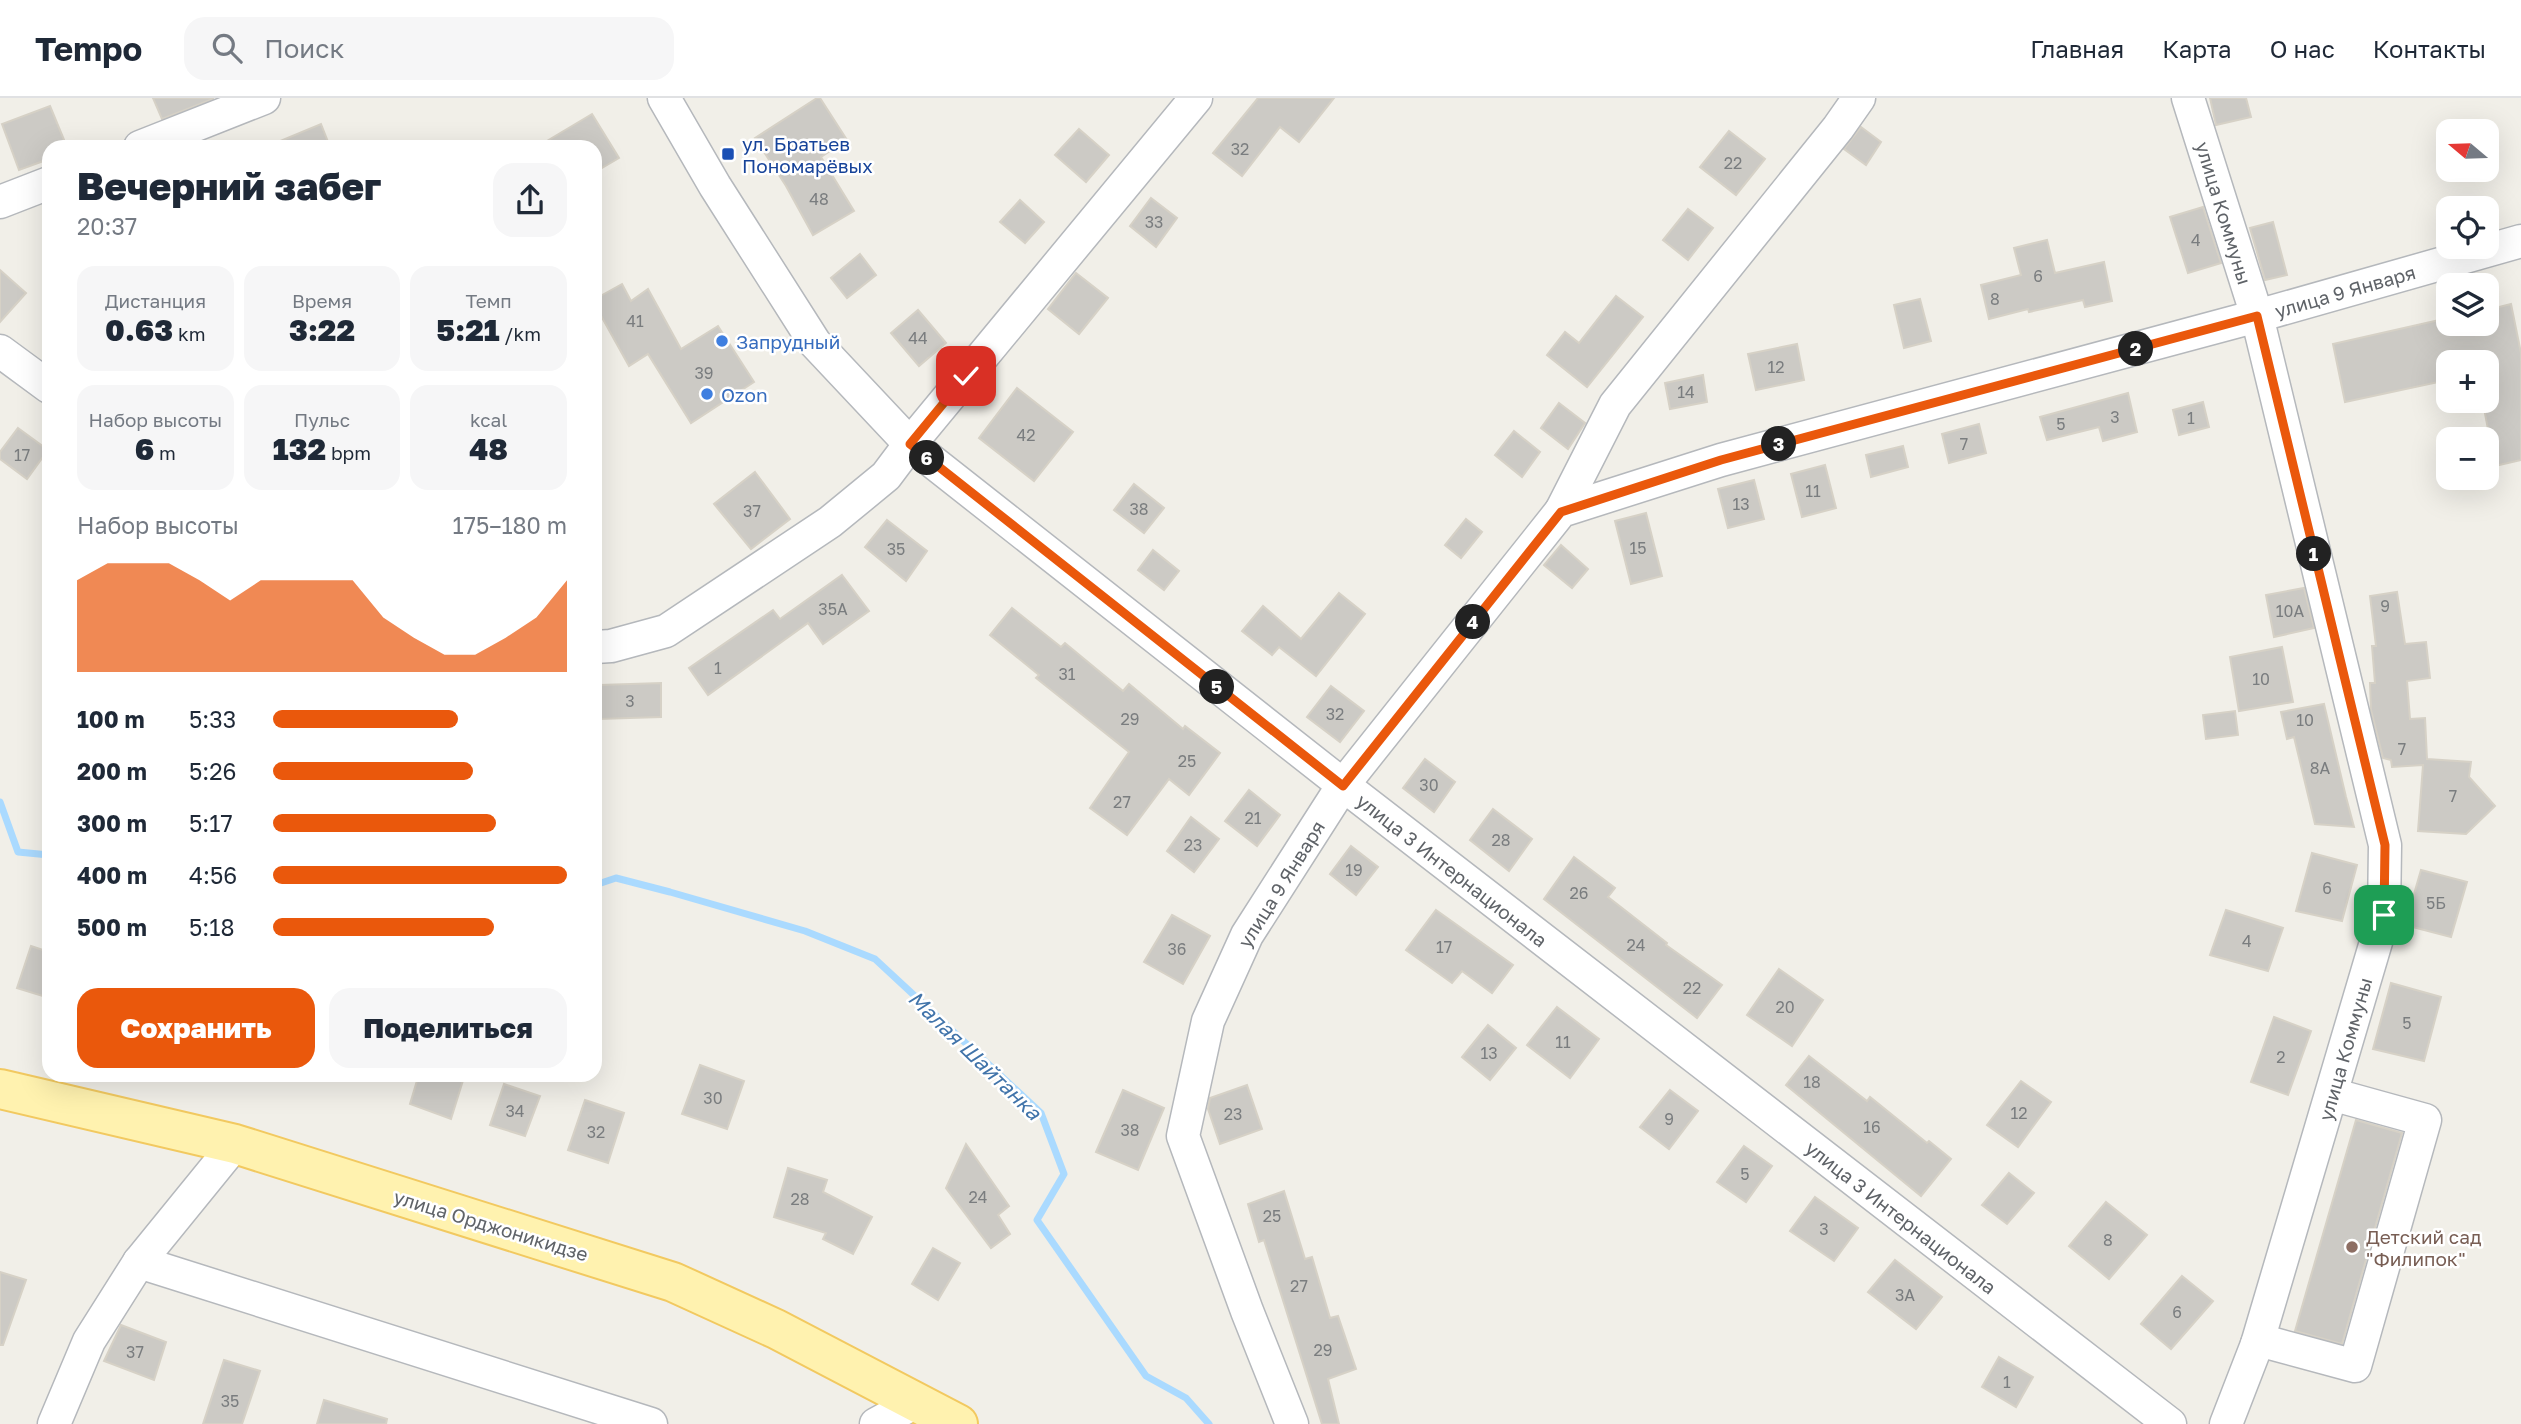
<!DOCTYPE html>
<html lang="ru">
<head>
<meta charset="utf-8">
<style>
	body { margin:0; font-family:"Golos Text",sans-serif; background:#f6f6f7; color:#1f2937; height:100vh; display:flex; flex-direction:column; font-size:26px; white-space:nowrap }
	* { box-sizing:border-box; margin:0 }
	p { font-size:23px; color:#747a83 }
	.icon { flex:none; width:38px; height:38px; fill:none; stroke:currentColor; stroke-width:2; stroke-linecap:round; stroke-linejoin:round }
	.map { position:relative; flex:1; overflow:hidden }
	.sheet { position:absolute; left:42px; top:42px; width:560px; height:942px; display:flex; flex-direction:column; background:#fff; border-radius:21px; box-shadow:0 7px 28px #0002 }
	.sheet>* { flex:none }
	.needle { width:46px; rotate:289deg }
	.tools { position:absolute; left:2436px; top:21px; display:grid; gap:14px }
	.tools a { display:grid; place-items:center; width:63px; height:63px; border-radius:14px; background:#fff; box-shadow:0 7px 28px #0002; font-size:35px }
	.pin { position:absolute; display:grid; place-items:center; width:60px; height:60px; color:#fff; margin:-30px; border-radius:14px; box-shadow:0 4px 10px #0006 }
	.km { position:absolute; width:35px; height:35px; margin:-18px; border-radius:50%; background:#222; color:#fff; font-size:19px; line-height:35px; text-align:center }
	.round { display:grid; place-items:center; flex:none; width:74px; height:74px; border-radius:21px; background:#f6f6f7 }
	.head { display:flex; align-items:center; justify-content:space-between; height:119px; padding:0 35px }
	h1 { font-size:38px; font-weight:800; line-height:52px }
	.figures { display:grid; grid-template-columns:repeat(3,1fr); gap:10px; height:119px; padding:7px 35px }
	.figures div { display:grid; align-content:center; border-radius:18px; background:#f6f6f7; text-align:center }
	.figures b { font-size:30px; font-weight:800 }
	.figures small { font-size:19px; font-weight:400 }
	.figures p { font-size:19px }
	.chart { height:196px; padding:14px 35px }
	.chart p { display:flex; justify-content:space-between }
	.chart svg { width:100%; height:126px; margin-top:7px; fill:#ea580c; opacity:.7 }
	.cta { display:flex; gap:14px; margin-top:auto; padding:14px 35px }
	.cta a { flex:1; height:80px; border-radius:21px; background:#ea580c; color:#fff; font-size:28px; font-weight:800; line-height:80px; text-align:center }
	.cta a+a { background:#f6f6f7; color:#1f2937 }
	ul { padding:0 35px; list-style:none; font-size:23px }
	li { display:grid; grid-template-columns:112px 84px 1fr; align-items:center; height:52px }
	li i { height:18px; border-radius:9px; background:#ea580c }
	header { display:flex; align-items:center; gap:42px; box-sizing:border-box; height:98px; padding:0 35px; background:#fff; border-bottom:2px solid #e0e1e3 }
	header strong { font-size:33px }
	nav { display:flex; gap:38px; margin-inline-start:auto; font-size:24px }
	.search { width:490px; height:63px; background:#f6f6f7; display:flex; align-items:center; gap:18px; box-sizing:border-box; padding:0 24px; border-radius:21px; color:#747a83; font-size:26px }
	.map>svg:first-child { display:block }
</style>
</head>
<body>
<header>
<strong>Tempo</strong>
<div class="search"><svg class="icon" aria-label="search" viewBox="0 0 24 24"><circle cx="10" cy="10" r="6"/><path d="M15 15l6 6"/></svg>Поиск</div>
<nav><a>Главная</a><a>Карта</a><a>О нас</a><a>Контакты</a></nav>
</header>
<div class="map">
<svg width="2521" height="1326" viewBox="0 0 2521 1326">
	<rect width="100%" height="100%" fill="#f1efe8"/>
	<g fill="none" stroke-linecap="round" stroke-linejoin="round">
		<g stroke="#aadaff" stroke-width="7">
			<polyline points="0,704 18,754 49,757"/>
			<polyline points="595,787 616,780 670,794 805,833 875,861 1041,1015 1064,1076 1037,1122 1146,1278 1186,1300 1209,1326"/>
		</g>
	</g>
	<g fill="#cccac5" stroke="#d6d1c6" stroke-width="2">
		<polygon points="153,0 213,0 213,1 162,21"/>
		<polygon points="817,0 820,0 847,42 821,59 854,113 813,137 786,88 755,40"/>
		<polygon points="1258,0 1334,0 1299,44 1280,29 1242,78 1213,55"/>
		<polygon points="2210,0 2246,0 2251,19 2216,27"/>
		<polygon points="50,8 67,49 49,49 49,61 19,72 2,26"/>
		<polygon points="592,16 619,60 595,74 595,49 537,49"/>
		<polygon points="321,26 330,49 266,49"/>
		<polygon points="1861,29 1881,44 1866,67 1844,51"/>
		<polygon points="1079,31 1109,57 1086,84 1055,57"/>
		<polygon points="1729,33 1765,61 1736,97 1700,69"/>
		<polygon points="1151,100 1177,120 1156,149 1130,128"/>
		<polygon points="1020,102 1044,124 1025,145 1000,124"/>
		<polygon points="2203,109 2221,165 2188,175 2170,119"/>
		<polygon points="1688,111 1713,130 1688,162 1663,142"/>
		<polygon points="2273,124 2287,177 2265,182 2250,130"/>
		<polygon points="2047,142 2055,175 2104,164 2112,203 2085,209 2083,202 2029,214 2028,211 1989,221 1981,187 2021,177 2014,150"/>
		<polygon points="860,156 876,177 847,200 831,180"/>
		<polygon points="0,172 26,195 0,224"/>
		<polygon points="1076,175 1108,200 1079,236 1048,211"/>
		<polygon points="622,186 631,203 648,191 681,251 718,228 754,284 691,325 648,256 629,268 595,207 595,201"/>
		<polygon points="1616,198 1643,219 1587,289 1547,257 1565,234 1579,245"/>
		<polygon points="1920,201 1931,243 1904,250 1894,207"/>
		<polygon points="2511,206 2521,255 2521,362 2495,368 2483,305 2487,304 2487,264 2448,264 2448,282 2345,304 2333,246 2448,220 2448,226 2487,226 2487,212"/>
		<polygon points="918,212 946,245 919,268 891,235"/>
		<polygon points="1797,246 1804,282 1756,292 1748,256"/>
		<polygon points="1703,277 1707,304 1670,311 1665,285"/>
		<polygon points="1017,290 1073,334 1034,383 979,340"/>
		<polygon points="2128,295 2137,334 2103,343 2099,329 2047,342 2040,319"/>
		<polygon points="2203,304 2209,329 2179,337 2173,312"/>
		<polygon points="1559,305 1585,325 1568,351 1541,330"/>
		<polygon points="1979,326 1986,355 1949,365 1942,336"/>
		<polygon points="18,330 48,352 27,381 0,361 0,354"/>
		<polygon points="1514,333 1540,354 1522,379 1495,357"/>
		<polygon points="1903,348 1908,369 1871,379 1866,357"/>
		<polygon points="1825,367 1836,410 1802,419 1791,376"/>
		<polygon points="755,374 790,421 751,451 714,406"/>
		<polygon points="1754,382 1764,421 1728,430 1718,391"/>
		<polygon points="1134,386 1164,410 1144,435 1114,412"/>
		<polygon points="1646,415 1662,478 1631,486 1615,423"/>
		<polygon points="1466,421 1482,434 1461,460 1445,447"/>
		<polygon points="887,422 927,453 906,483 865,449"/>
		<polygon points="1561,447 1588,471 1572,490 1544,467"/>
		<polygon points="1153,452 1179,473 1164,492 1138,472"/>
		<polygon points="842,477 869,513 823,546 808,525 708,597 689,570 773,512 780,521"/>
		<polygon points="2304,490 2314,530 2274,539 2266,497"/>
		<polygon points="2397,494 2405,546 2426,544 2430,580 2407,583 2410,621 2425,620 2427,661 2471,664 2469,679 2495,708 2466,736 2418,733 2423,667 2392,669 2391,662 2383,660 2371,612 2370,585 2375,585 2372,548 2376,548 2370,498"/>
		<polygon points="1339,495 1365,516 1316,578 1279,549 1272,557 1242,533 1263,508 1301,541"/>
		<polygon points="1012,510 1061,549 1065,545 1123,593 1129,586 1183,631 1185,628 1220,655 1189,697 1169,681 1127,737 1090,710 1129,654 1036,580 1039,577 990,537"/>
		<polygon points="2282,549 2293,604 2239,613 2230,559"/>
		<polygon points="661,585 661,619 599,621 600,587"/>
		<polygon points="1331,588 1364,613 1340,644 1307,619"/>
		<polygon points="2324,606 2346,699 2354,729 2315,726 2294,639 2287,641 2281,614"/>
		<polygon points="2235,613 2238,637 2206,641 2203,617"/>
		<polygon points="1425,661 1455,684 1434,714 1403,690"/>
		<polygon points="1249,692 1280,717 1257,748 1225,723"/>
		<polygon points="1493,711 1532,741 1509,773 1470,742"/>
		<polygon points="1191,719 1219,741 1194,774 1167,753"/>
		<polygon points="1351,748 1378,769 1356,797 1330,776"/>
		<polygon points="2312,755 2357,767 2342,823 2296,813"/>
		<polygon points="1574,759 1615,790 1608,799 1667,845 1666,847 1722,887 1697,920 1544,801"/>
		<polygon points="2421,772 2467,784 2451,839 2405,827"/>
		<polygon points="1436,812 1513,867 1492,895 1462,873 1452,885 1406,852"/>
		<polygon points="2226,812 2283,830 2268,873 2210,857"/>
		<polygon points="1172,817 1210,838 1183,886 1144,864"/>
		<polygon points="31,848 49,854 49,900 17,890"/>
		<polygon points="1779,871 1823,902 1792,948 1747,917"/>
		<polygon points="2391,885 2441,899 2424,963 2373,951"/>
		<polygon points="1557,909 1599,941 1570,980 1527,947"/>
		<polygon points="2274,919 2311,933 2288,997 2251,984"/>
		<polygon points="1488,927 1516,950 1490,982 1462,959"/>
		<polygon points="1809,958 1867,1003 1870,999 1927,1045 1929,1043 1951,1061 1921,1098 1786,987"/>
		<polygon points="700,967 744,983 727,1031 682,1016"/>
		<polygon points="419,976 465,976 451,1021 410,1006"/>
		<polygon points="2021,983 2051,1004 2018,1049 1987,1027"/>
		<polygon points="504,986 540,998 525,1038 490,1027"/>
		<polygon points="1247,987 1262,1031 1220,1046 1208,1011 1210,1000"/>
		<polygon points="1123,992 1164,1010 1138,1072 1096,1054"/>
		<polygon points="1670,992 1698,1013 1669,1051 1640,1029"/>
		<polygon points="585,1002 624,1015 608,1065 568,1052"/>
		<polygon points="2356,1022 2402,1035 2342,1246 2295,1233"/>
		<polygon points="966,1046 1009,1108 998,1117 1010,1136 991,1150 946,1090"/>
		<polygon points="1744,1048 1772,1068 1746,1104 1717,1084"/>
		<polygon points="788,1070 827,1082 823,1094 872,1119 853,1156 823,1141 826,1135 774,1119"/>
		<polygon points="2009,1075 2034,1095 2007,1126 1982,1107"/>
		<polygon points="1284,1093 1305,1161 1312,1159 1330,1220 1338,1218 1356,1271 1328,1281 1339,1326 1322,1326 1264,1142 1259,1144 1248,1106"/>
		<polygon points="1815,1099 1858,1130 1834,1163 1790,1133"/>
		<polygon points="2106,1104 2147,1137 2109,1181 2069,1148"/>
		<polygon points="933,1150 960,1165 938,1202 912,1186"/>
		<polygon points="1895,1162 1942,1199 1916,1231 1868,1194"/>
		<polygon points="0,1174 26,1182 3,1247 0,1247"/>
		<polygon points="2182,1178 2213,1203 2171,1251 2141,1226"/>
		<polygon points="121,1227 166,1244 154,1282 104,1263"/>
		<polygon points="1999,1259 2033,1279 2016,1309 1982,1289"/>
		<polygon points="224,1262 260,1273 242,1326 203,1326"/>
		<polygon points="324,1302 387,1321 386,1326 317,1326"/>
	</g>
	<g fill="none" stroke-linecap="round" stroke-linejoin="round">
		<g stroke="#b5b8bc" stroke-width="35">
			<g id="minor">
				<polyline points="664,0 715,88 815,245 910,346 1343,687 2170,1326"/>
				<polyline points="2188,0 2257,218 2385,747 2384,817 2257,1246 2226,1326"/>
				<polyline points="140,49 264,0"/>
				<polyline points="0,104 49,85"/>
				<polyline points="0,253 49,289"/>
				<polyline points="1561,413 1615,307 1838,30 1859,0"/>
				<polyline points="595,549 611,548 666,533 830,424 886,378 910,346 1196,0"/>
				<polyline points="139,1164 651,1326"/>
				<polyline points="2257,1246 2270,1245 2355,1268 2425,1022 2342,999 2332,999"/>
				<polyline points="54,1326 89,1243 139,1164 235,1046"/>
				<polyline points="876,1326 918,1303"/>
				<polyline points="1292,1326 1247,1213 1183,1038 1208,923 1247,837 1343,687 1561,413 1721,362 2257,218 2521,143"/>
			</g>
		</g>
		<g stroke="#f2c960" stroke-width="42">
			<polyline id="major" points="0,991 235,1046 673,1184 776,1231 958,1326"/>
		</g>
		<use href="#minor" stroke="#fff" stroke-width="32"/>
		<use href="#major" stroke="#fff2af" stroke-width="38"/>
	</g>
	<g fill="none" stroke-linecap="round" stroke-linejoin="round">
		<g stroke="#fff" stroke-width="14">
			<polyline id="route" points="966,278 910,346 1343,688 1561,414 1721,362 2257,218 2385,747 2384,817"/>
		</g>
		<use href="#route" stroke="#ea580c" stroke-width="9"/>
	</g>
	<rect fill="#1a4fb4" stroke="#fff" stroke-width="2.5" x="721" y="49" width="14" height="14" rx="3.5"/>
	<g fill="#3f7fe0" stroke="#fff" stroke-width="2.5">
		<circle cx="722" cy="243" r="7"/>
		<circle cx="707" cy="296" r="7"/>
	</g>
	<circle fill="#8d6e63" stroke="#fff" stroke-width="2.5" cx="2352" cy="1149" r="7"/>
	<g text-anchor="middle" dominant-baseline="central" stroke-width="5" stroke-linejoin="round" paint-order="stroke">
		<g font-size="16" fill="#7a7d7f">
			<text x="1240" y="51">32</text>
			<text x="1733" y="65">22</text>
			<text x="819" y="101">48</text>
			<text x="1154" y="124">33</text>
			<text x="2196" y="142">4</text>
			<text x="2038" y="178">6</text>
			<text x="1995" y="201">8</text>
			<text x="635" y="223">41</text>
			<text x="918" y="240">44</text>
			<text x="1776" y="269">12</text>
			<text x="704" y="275">39</text>
			<text x="1686" y="294">14</text>
			<text x="2115" y="319">3</text>
			<text x="2191" y="320">1</text>
			<text x="2061" y="326">5</text>
			<text x="1026" y="337">42</text>
			<text x="1964" y="346">7</text>
			<text x="22" y="357">17</text>
			<text x="1813" y="393">11</text>
			<text x="1741" y="406">13</text>
			<text x="1139" y="411">38</text>
			<text x="752" y="413">37</text>
			<text x="1638" y="450">15</text>
			<text x="896" y="451">35</text>
			<text x="2385" y="508">9</text>
			<text x="833" y="511">35А</text>
			<text x="2290" y="513">10А</text>
			<text x="718" y="570">1</text>
			<text x="1067" y="576">31</text>
			<text x="2261" y="581">10</text>
			<text x="630" y="603">3</text>
			<text x="1335" y="616">32</text>
			<text x="1130" y="621">29</text>
			<text x="2305" y="622">10</text>
			<text x="2402" y="651">7</text>
			<text x="1187" y="663">25</text>
			<text x="2320" y="670">8А</text>
			<text x="1429" y="687">30</text>
			<text x="2453" y="698">7</text>
			<text x="1122" y="704">27</text>
			<text x="1253" y="720">21</text>
			<text x="1501" y="742">28</text>
			<text x="1193" y="747">23</text>
			<text x="1354" y="772">19</text>
			<text x="2327" y="790">6</text>
			<text x="1579" y="795">26</text>
			<text x="2436" y="805">5Б</text>
			<text x="2247" y="843">4</text>
			<text x="1636" y="847">24</text>
			<text x="1444" y="849">17</text>
			<text x="1177" y="851">36</text>
			<text x="1692" y="890">22</text>
			<text x="1785" y="909">20</text>
			<text x="2407" y="925">5</text>
			<text x="1563" y="944">11</text>
			<text x="1489" y="955">13</text>
			<text x="2281" y="959">2</text>
			<text x="1812" y="984">18</text>
			<text x="713" y="1000">30</text>
			<text x="515" y="1013">34</text>
			<text x="2019" y="1015">12</text>
			<text x="1233" y="1016">23</text>
			<text x="1669" y="1021">9</text>
			<text x="1872" y="1029">16</text>
			<text x="1130" y="1032">38</text>
			<text x="596" y="1034">32</text>
			<text x="1745" y="1076">5</text>
			<text x="978" y="1099">24</text>
			<text x="800" y="1101">28</text>
			<text x="1272" y="1118">25</text>
			<text x="1824" y="1131">3</text>
			<text x="2108" y="1142">8</text>
			<text x="1299" y="1188">27</text>
			<text x="1905" y="1197">3А</text>
			<text x="2177" y="1214">6</text>
			<text x="1323" y="1252">29</text>
			<text x="135" y="1254">37</text>
			<text x="2007" y="1284">1</text>
			<text x="230" y="1303">35</text>
		</g>
		<g font-size="19" fill="#164399" stroke="#fff" text-anchor="start">
			<text x="742" y="45">ул. Братьев<tspan x="742" dy="22">Пономарёвых</tspan></text>
		</g>
		<g font-size="19" fill="#5f6368" stroke="#fff">
			<text transform="translate(2224 115) rotate(73)">улица Коммуны</text>
			<text transform="translate(2345 193) rotate(-16)">улица 9 Января</text>
			<text transform="translate(1452 772) rotate(38)">улица 3 Интернационала</text>
			<text transform="translate(1281 786) rotate(-58)">улица 9 Января</text>
			<text transform="translate(2345 951) rotate(-74)">улица Коммуны</text>
			<text transform="translate(1901 1119) rotate(38)">улица 3 Интернационала</text>
			<text transform="translate(491 1127) rotate(17)">улица Орджоникидзе</text>
		</g>
		<g font-size="19" fill="#366cbe" stroke="#fff" text-anchor="start">
			<text x="736" y="243">Запрудный</text>
			<text x="721" y="296">Ozon</text>
		</g>
		<g font-size="19" fill="#785e54" stroke="#fff" text-anchor="start">
			<text x="2366" y="1138">Детский сад<tspan x="2366" dy="22">"Филипок"</tspan></text>
		</g>
		<g font-size="21" font-style="italic" fill="#4174aa" stroke="#fff">
			<text transform="translate(975 957) rotate(44)">Малая Шайтанка</text>
		</g>
	</g>
</svg>
<div class="tools">
<a><svg class="needle" viewBox="-14 -14 28 28"><path d="M0-13l5 13h-10z" fill="#e53935"/><path d="M0 13l5-13h-10z" fill="#747a83"/></svg></a>
<a><svg class="icon" aria-label="locate" viewBox="0 0 24 24"><circle cx="12" cy="12" r="6"/><path d="M12 2v4M12 18v4M2 12h4M18 12h4"/></svg></a>
<a><svg class="icon" aria-label="layers" viewBox="0 0 24 24"><path d="M12 4l9 5-9 5-9-5zM3 14l9 5 9-5"/></svg></a>
<a>+</a>
<a>−</a>
</div>
<div class="pin" style="left:2384px;top:817px;background:#1e9e55"><svg class="icon" aria-label="arrive" viewBox="0 0 24 24"><path d="M6 21V4h12l-3 4 3 4H6"/></svg></div>
<div class="pin" style="left:966px;top:278px;background:#d93025"><svg class="icon" aria-label="check" viewBox="0 0 24 24"><path d="M5 12l5 5 9-10"/></svg></div>
<b class="km" style="left:2314px;top:456px">1</b>
<b class="km" style="left:2136px;top:251px">2</b>
<b class="km" style="left:1779px;top:346px">3</b>
<b class="km" style="left:1473px;top:524px">4</b>
<b class="km" style="left:1217px;top:589px">5</b>
<b class="km" style="left:927px;top:360px">6</b>
<section class="sheet">
<div class="head"><div><h1>Вечерний забег</h1><p>20:37</p></div><a class="round"><svg class="icon" aria-label="share" viewBox="0 0 24 24"><path d="M12 15V3M7 8l5-5 5 5M5 13v7h14v-7"/></svg></a></div>
<div class="figures">
<div><p>Дистанция</p><b>0.63<small> km</small></b></div>
<div><p>Время</p><b>3:22</b></div>
<div><p>Темп</p><b>5:21<small> /km</small></b></div>
</div>
<div class="figures">
<div><p>Набор высоты</p><b>6<small> m</small></b></div>
<div><p>Пульс</p><b>132<small> bpm</small></b></div>
<div><p>kcal</p><b>48</b></div>
</div>
<div class="chart"><p><span>Набор высоты</span>175–180 m</p>
<svg viewBox="0 0 160 44" preserveAspectRatio="none"><path d="M0 44V12L10 6L20 6L30 6L40 12L50 19L60 12L70 12L80 12L90 12L100 25L110 32L120 38L130 38L140 32L150 25L160 12V44z"/></svg>
</div>
<ul>
<li><b>100 m</b>5:33<i style="width:63%"></i></li>
<li><b>200 m</b>5:26<i style="width:68%"></i></li>
<li><b>300 m</b>5:17<i style="width:76%"></i></li>
<li><b>400 m</b>4:56<i style="width:100%"></i></li>
<li><b>500 m</b>5:18<i style="width:75%"></i></li>
</ul>
<div class="cta"><a>Сохранить</a><a>Поделиться</a></div>
</section>
</div>
</body>
</html>
